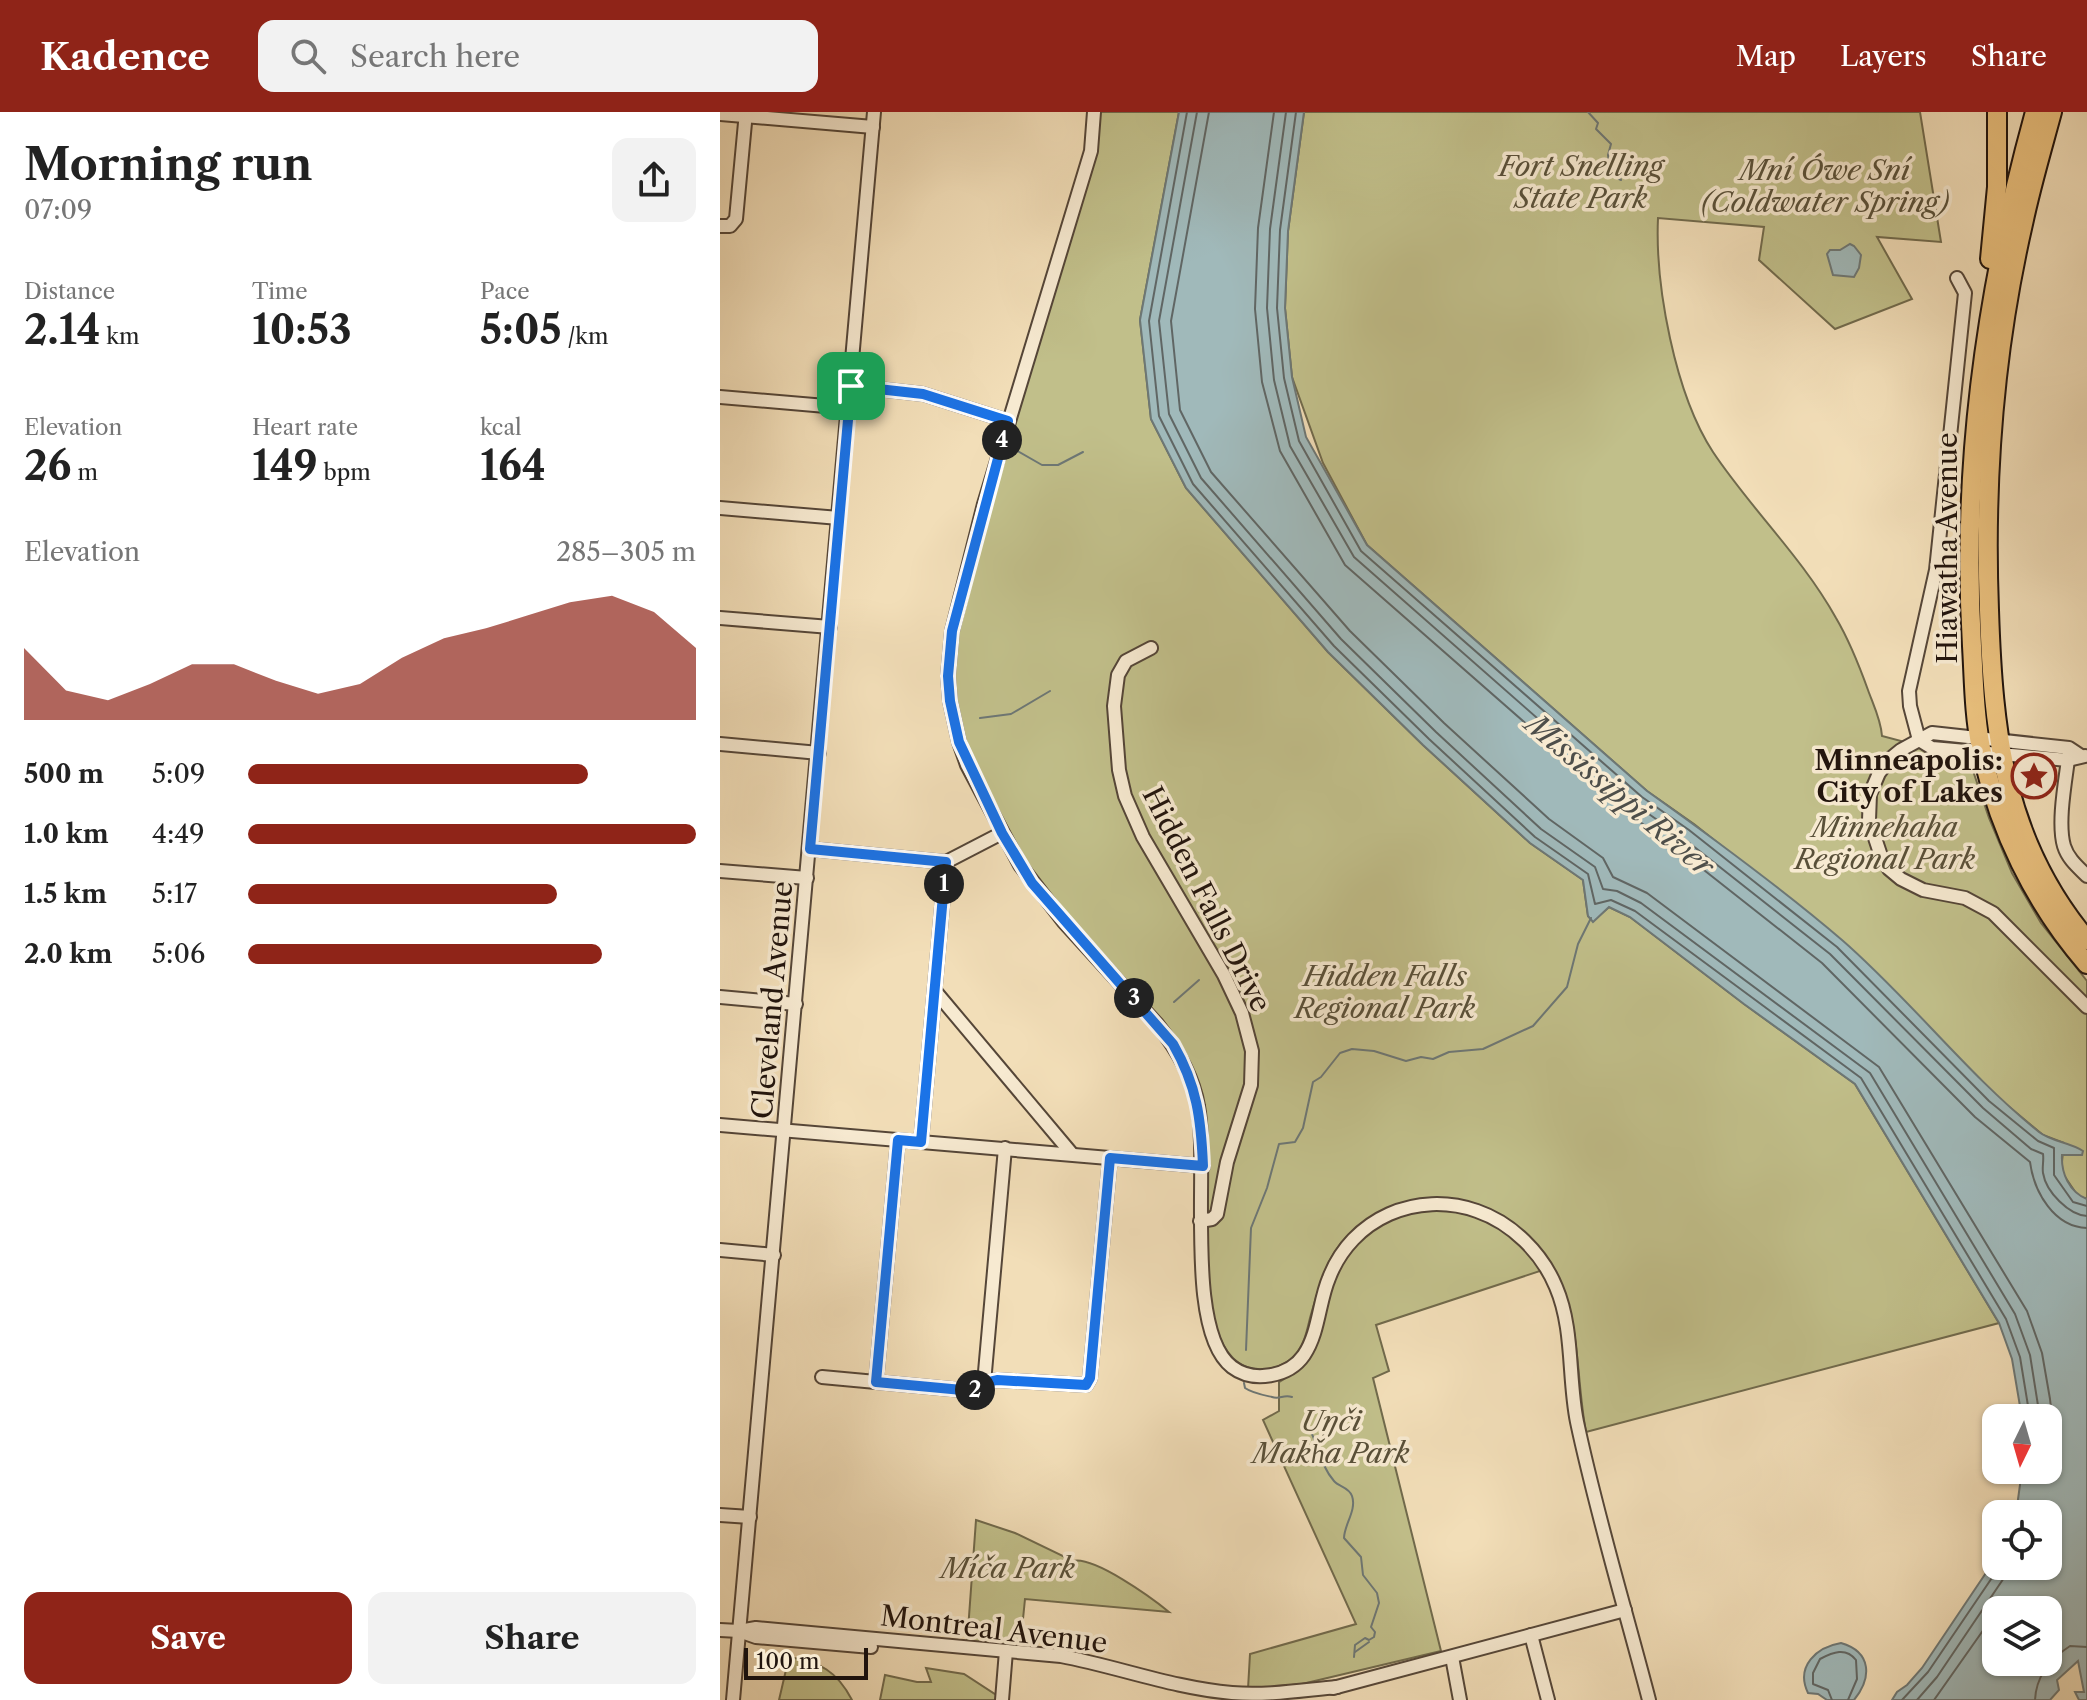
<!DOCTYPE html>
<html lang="en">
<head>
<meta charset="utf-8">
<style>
	body { margin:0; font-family:"Libre Caslon Text",serif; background:#f2f2f2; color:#222; height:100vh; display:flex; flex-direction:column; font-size:30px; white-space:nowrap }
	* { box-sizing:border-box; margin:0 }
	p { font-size:26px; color:#767676 }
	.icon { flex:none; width:44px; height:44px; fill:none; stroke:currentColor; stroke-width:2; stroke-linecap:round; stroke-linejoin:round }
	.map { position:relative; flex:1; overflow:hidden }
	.drawer { display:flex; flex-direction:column; background:#fff; width:720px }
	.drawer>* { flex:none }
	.needle { width:52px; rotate:185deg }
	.controls { position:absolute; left:1262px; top:1292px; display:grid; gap:16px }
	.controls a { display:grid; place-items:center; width:80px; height:80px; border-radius:16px; background:#fff; box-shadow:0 2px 6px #0004; font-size:40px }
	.scale { position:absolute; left:24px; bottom:20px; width:124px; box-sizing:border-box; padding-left:8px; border:4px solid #21140d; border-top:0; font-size:22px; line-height:28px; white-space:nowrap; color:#21140d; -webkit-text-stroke:6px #f7ead1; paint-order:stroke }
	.pin { position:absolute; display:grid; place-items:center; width:68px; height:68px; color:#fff; margin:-34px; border-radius:16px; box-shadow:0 4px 12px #0006 }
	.km { position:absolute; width:40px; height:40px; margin:-20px; border-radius:50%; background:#222; color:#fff; font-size:22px; line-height:40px; text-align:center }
	.round { display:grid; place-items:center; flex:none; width:84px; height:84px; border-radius:16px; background:#f2f2f2 }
	.head { display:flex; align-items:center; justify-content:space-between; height:136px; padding:0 24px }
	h1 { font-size:44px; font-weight:700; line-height:60px }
	.figures { display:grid; grid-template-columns:repeat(3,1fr); gap:12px; height:136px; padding:8px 24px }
	.figures div { display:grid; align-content:center }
	.figures b { font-size:40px; font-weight:700 }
	.figures small { font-size:22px; font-weight:400 }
	.figures p { font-size:22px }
	.chart { height:224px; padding:16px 24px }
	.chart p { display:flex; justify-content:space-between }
	.chart svg { width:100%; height:144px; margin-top:8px; fill:#8f2418; opacity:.7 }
	.primary-button { display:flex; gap:16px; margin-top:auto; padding:16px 24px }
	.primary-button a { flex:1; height:92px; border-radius:16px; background:#8f2418; color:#fff; font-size:32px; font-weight:700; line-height:92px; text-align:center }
	.primary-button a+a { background:#f2f2f2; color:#222 }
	ul { padding:0 24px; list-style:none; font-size:26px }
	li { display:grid; grid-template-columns:128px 96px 1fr; align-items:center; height:60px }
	li i { height:20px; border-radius:10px; background:#8f2418 }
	header { display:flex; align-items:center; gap:48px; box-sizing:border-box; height:112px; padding:0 40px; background:#8f2418; color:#fff }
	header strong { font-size:38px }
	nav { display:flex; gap:44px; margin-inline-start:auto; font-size:28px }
	.search { width:560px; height:72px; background:#f2f2f2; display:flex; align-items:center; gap:20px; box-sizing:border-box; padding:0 28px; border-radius:16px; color:#767676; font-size:30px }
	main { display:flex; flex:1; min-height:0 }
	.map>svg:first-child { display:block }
</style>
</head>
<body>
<header>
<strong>Kadence</strong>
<div class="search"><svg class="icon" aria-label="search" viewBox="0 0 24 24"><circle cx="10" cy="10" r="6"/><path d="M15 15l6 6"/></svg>Search here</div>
<nav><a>Map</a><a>Layers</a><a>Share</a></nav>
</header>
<main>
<section class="drawer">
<div class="head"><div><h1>Morning run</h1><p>07:09</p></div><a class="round"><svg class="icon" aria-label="share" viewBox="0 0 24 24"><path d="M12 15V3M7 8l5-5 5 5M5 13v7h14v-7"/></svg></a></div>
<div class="figures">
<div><p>Distance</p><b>2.14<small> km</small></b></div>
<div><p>Time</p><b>10:53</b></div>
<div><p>Pace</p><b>5:05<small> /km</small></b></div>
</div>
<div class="figures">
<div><p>Elevation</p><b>26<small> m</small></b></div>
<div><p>Heart rate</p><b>149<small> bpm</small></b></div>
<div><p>kcal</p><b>164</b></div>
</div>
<div class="chart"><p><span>Elevation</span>285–305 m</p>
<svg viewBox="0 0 160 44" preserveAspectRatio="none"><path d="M0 44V22L10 35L20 38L30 33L40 27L50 27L60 32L70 36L80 33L90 25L100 19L110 16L120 12L130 8L140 6L150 11L160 22V44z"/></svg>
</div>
<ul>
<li><b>500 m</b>5:09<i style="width:76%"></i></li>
<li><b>1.0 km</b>4:49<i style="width:100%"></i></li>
<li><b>1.5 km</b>5:17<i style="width:69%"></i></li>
<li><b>2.0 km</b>5:06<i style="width:79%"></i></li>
</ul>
<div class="primary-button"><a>Save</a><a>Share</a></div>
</section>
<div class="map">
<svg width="1367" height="1588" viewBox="0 0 1367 1588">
	<rect width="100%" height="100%" fill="#f2deb8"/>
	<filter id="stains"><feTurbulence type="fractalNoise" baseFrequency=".0025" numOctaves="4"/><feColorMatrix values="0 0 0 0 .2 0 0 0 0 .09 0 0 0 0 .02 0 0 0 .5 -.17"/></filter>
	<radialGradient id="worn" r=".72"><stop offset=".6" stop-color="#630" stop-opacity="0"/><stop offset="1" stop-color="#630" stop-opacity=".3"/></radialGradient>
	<g fill="#c1bf8a" stroke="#716a4c" stroke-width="2">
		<path d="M378 0H459L420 208 431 307 466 376 608 540 703 633 810 731 863 768 868 804 873 809 889 795 910 805 1024 892 1135 972 1279 1211 866 1320C857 1273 860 1221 843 1177 808 1087 698 1054 627 1124 605 1147 599 1176 590 1206 587 1219 584 1234 574 1244 561 1258 536 1262 519 1251 468 1217 495 1063 486 1006 481 971 466 941 446 913L312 762 250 644 240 615 235 586V542L244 481 338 161Z"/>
		<path d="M584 0H1200L1221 130 1157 125 1192 187 1115 217 1039 148 1044 115 938 106C935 174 955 282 993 340 1031 397 1082 445 1116 506 1129 528 1139 553 1148 578 1153 592 1161 608 1162 624L1249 647 1269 706 1292 761 1321 811 1367 869V1087L1358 1084 1341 1059 1344 1031 1323 1023 1275 983 1122 829 974 712 927 679 647 433 603 351 572 265 565 196 568 119Z"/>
		<path d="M716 1097C766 1102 793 1118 823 1158L656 1213 669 1259 653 1266 721 1539 582 1572 528 1577 530 1542 636 1512 543 1308 559 1299V1270C605 1245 595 1207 614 1165 634 1121 670 1102 716 1097Z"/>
		<path d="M256 1408 295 1421 353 1449C374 1444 432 1486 449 1500L305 1487 300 1537 247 1532Z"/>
		<path d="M69 1545C100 1550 117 1559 132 1588H59Z"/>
		<polygon points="206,1556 244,1562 284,1588 160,1588 165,1563 197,1570 211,1570"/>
	</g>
	<g fill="#a0b9ba" stroke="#6d7775" stroke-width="2" fill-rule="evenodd">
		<path d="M459 0H584L568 119 565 196 572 265 586 325 647 433 927 679C993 726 1060 775 1122 828 1191 888 1247 962 1319 1020 1332 1030 1349 1030 1363 1039L1362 1043H1342C1341 1061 1349 1080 1367 1087V1588H1359L1355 1580H1364L1358 1549 1337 1568 1339 1578 1330 1588H1172L1177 1580 1187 1573 1202 1556 1276 1446V1454H1328V1402H1296L1302 1358H1328V1306H1302L1292 1247 1279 1211 1135 972 1024 892 910 805 889 795 873 810 868 804 863 768 810 731 703 633 608 540 466 376 431 307 420 208ZM1328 1498V1550H1276V1498Z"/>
		<polygon points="1130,132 1134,134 1141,143 1139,156 1134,165 1113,163 1107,142 1110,138 1120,138"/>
		<path d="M1121 1531C1152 1540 1152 1566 1134 1588H1107L1098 1582 1088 1581C1075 1554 1097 1535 1121 1531Z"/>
	</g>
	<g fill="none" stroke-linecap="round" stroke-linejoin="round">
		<g stroke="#606664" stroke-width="2">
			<polyline points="467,0 429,209 439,304 473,372 614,534 709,627 815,725 868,762 875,792 891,788 915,799 1141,966 1286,1207 1300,1245 1310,1306"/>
			<polyline points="477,0 439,209 449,302 481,366 621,527 716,620 821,717 875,755 883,777 897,779 921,791 1150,961 1295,1202 1310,1243 1320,1306"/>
			<polyline points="489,0 451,209 460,298 491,360 630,519 724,611 829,707 883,746 893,765 927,781 1159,955 1307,1199 1322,1241 1330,1287 1332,1305 1328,1319"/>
			<path d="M554 0 538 116 535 197 542 270 560 339 625 453 909 702 956 736 1102 851 1255 1005 1310 1050C1314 1080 1334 1115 1367 1116"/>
			<path d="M566 0 550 117 547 196 554 268 570 334 634 445 916 693 963 726 1110 842 1263 996 1311 1037 1323 1042C1324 1048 1322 1055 1323 1061 1326 1080 1349 1103 1367 1104"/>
			<polyline points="576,0 560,118 557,196 564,266 579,329 641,439 922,685 969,718 1117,835 1269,989 1318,1029 1334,1036 1334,1063 1353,1090 1367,1094"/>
			<path d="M1112 1588 1108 1578 1093 1572V1561L1100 1547C1113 1540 1126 1535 1136 1548L1137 1567 1128 1588"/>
			<polyline points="1182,1588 1208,1560 1280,1454"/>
			<polyline points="1197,1588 1217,1565 1292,1454"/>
			<polyline points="1214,1588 1276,1500"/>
			<path d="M1315 1588C1316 1564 1330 1547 1350 1534L1367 1535"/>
		</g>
		<g stroke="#6d7775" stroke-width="2">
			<polyline points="868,0 878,11 876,17 891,32 888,43 890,57 894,61 905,63 899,67 901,68"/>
			<polyline points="985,84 996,88 1002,84"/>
			<polyline points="294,337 322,353 338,353 363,340"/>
			<polyline points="260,606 291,602 330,579"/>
			<polyline points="454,890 479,868"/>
			<polyline points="526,1238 531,1116 547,1076 559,1032 575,1030 583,1016 593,970 601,965 620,941 632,937 654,939 686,949 701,945 713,947 729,940 763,937 813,914 847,875 858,832 871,806"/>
			<path d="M524 1271 525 1276C532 1281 543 1283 552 1285 560 1288 563 1282 572 1285"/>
			<path d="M587 1313C599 1331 599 1352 614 1369 619 1375 629 1375 632 1384 637 1398 624 1413 624 1426L641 1445 643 1463 657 1481 659 1491 651 1515 655 1520 654 1525 649 1528 645 1526 635 1533 634 1545"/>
			<polyline points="635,1540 649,1530"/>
		</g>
		<g stroke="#554638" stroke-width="16">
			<g id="minor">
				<path d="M374 0 371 39 264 392 232 519 228 564 230 589 239 630 247 653 300 753 344 810 437 912C456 936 473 963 478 994 489 1053 464 1219 512 1255 533 1271 569 1265 584 1243 599 1221 599 1189 609 1166 632 1106 697 1078 757 1099 792 1111 822 1141 836 1175 854 1217 848 1266 857 1310 877 1404 905 1496 929 1588"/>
				<polyline points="0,2 153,15"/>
				<polyline points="0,114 10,114 16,107 26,0"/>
				<polyline points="131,274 203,282 288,309"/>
				<polyline points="0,285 129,296"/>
				<polyline points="0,396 119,406"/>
				<polyline points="0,506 110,515"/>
				<polyline points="431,536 406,549 398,563 394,594 399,658 405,684 423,725 504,863 522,901 532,939 531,973 507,1050 497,1102 492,1107 480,1109"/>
				<polyline points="1199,628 1190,594 1189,579 1216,458 1245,181 1237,166"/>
				<polyline points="1199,628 1212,636 1348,648 1365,644"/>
				<polyline points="0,632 99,641"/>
				<path d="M1349 640C1346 666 1337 710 1344 734 1348 747 1358 755 1367 764"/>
				<polyline points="1361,644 1349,636 1212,621 1181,638 1170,647 1159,661 1150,682 1149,708 1161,744 1169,757 1181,767 1203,778 1245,786 1273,801 1367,895"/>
				<polyline points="90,737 226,750 282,721"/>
				<polyline points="0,759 87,766"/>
				<polyline points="215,879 352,1042"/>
				<polyline points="0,885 76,892"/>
				<polyline points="0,1013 483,1054"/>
				<polyline points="201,1030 226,750"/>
				<polyline points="0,1138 54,1143"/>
				<polyline points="102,1265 253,1279 264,1271 277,1268 366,1273 370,1266 390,1046"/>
				<polyline points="156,1270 178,1028"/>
				<polyline points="264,1271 285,1036"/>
				<polyline points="0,1403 30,1405"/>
				<polyline points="0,1518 19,1519 36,1525 151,1535"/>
				<path d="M19 1519 36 1516 341 1544C399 1555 453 1576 512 1581 547 1584 583 1578 617 1575"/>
				<polyline points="811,1523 828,1588"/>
				<polyline points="732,1545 740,1588"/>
				<polyline points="613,1576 905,1498"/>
				<polyline points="13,1588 154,0"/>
				<polyline points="282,1588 286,1539"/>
			</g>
		</g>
		<g stroke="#21140d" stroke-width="22">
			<g id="highway">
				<path d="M1315 0C1267 173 1241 354 1252 534 1254 567 1254 603 1261 636 1278 716 1314 791 1367 852"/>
				<path d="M1332 0C1322 37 1311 74 1303 112 1274 238 1264 368 1269 498 1273 621 1284 729 1367 828"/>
				<polyline points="1270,147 1277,75 1277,0"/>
			</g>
		</g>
		<use href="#minor" stroke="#f7ead1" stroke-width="12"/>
		<use href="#highway" stroke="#e9bf7c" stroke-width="18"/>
	</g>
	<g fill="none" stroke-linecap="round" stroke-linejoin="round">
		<g stroke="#fff" stroke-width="16">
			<path id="route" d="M131 274 203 282 288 309 232 519 228 564 230 589 239 630 282 721 312 771 453 932C477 974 481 1006 483 1054L390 1046 370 1266 366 1273 277 1268 264 1271 253 1279 156 1270 178 1028 201 1030 226 750 90 737Z"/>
		</g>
		<use href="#route" stroke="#1a73e8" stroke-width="10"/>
	</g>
	<defs>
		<g id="sight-ring" transform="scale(2.3)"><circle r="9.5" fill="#f7ead1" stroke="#8f2418" stroke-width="1.5"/><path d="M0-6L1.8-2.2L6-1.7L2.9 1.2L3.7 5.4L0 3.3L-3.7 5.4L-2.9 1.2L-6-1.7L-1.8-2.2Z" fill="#8f2418"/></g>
	</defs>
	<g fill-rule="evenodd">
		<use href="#sight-ring" x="1314" y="664"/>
	</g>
	<g text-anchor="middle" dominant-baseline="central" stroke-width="7" stroke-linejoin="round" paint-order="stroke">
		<g font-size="28" font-style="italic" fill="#595039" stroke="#f7ead1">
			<text x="861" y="54">Fort Snelling<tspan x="861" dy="32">State Park</tspan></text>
			<text x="1105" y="58">Mní Ówe Sní<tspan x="1105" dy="32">(Coldwater Spring)</tspan></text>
			<text x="1165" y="715">Minnehaha<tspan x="1165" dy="32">Regional Park</tspan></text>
			<text x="665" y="864">Hidden Falls<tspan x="665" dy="32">Regional Park</tspan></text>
			<text x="611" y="1309">Uŋči<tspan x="611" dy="32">Makȟa Park</tspan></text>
			<text x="288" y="1456">Míča Park</text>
		</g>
		<g font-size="28" fill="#21140d" stroke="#f7ead1">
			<text transform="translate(1227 436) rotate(-90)">Hiawatha Avenue</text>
			<text transform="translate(487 787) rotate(63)">Hidden Falls Drive</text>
			<text transform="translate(52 888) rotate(-85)">Cleveland Avenue</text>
			<text transform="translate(274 1517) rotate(7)">Montreal Avenue</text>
		</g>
		<g font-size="28" font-weight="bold" fill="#21140d" stroke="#f7ead1" text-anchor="end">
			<text x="1283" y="648">Minneapolis:<tspan x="1283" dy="32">City of Lakes</tspan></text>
		</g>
		<g font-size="30" font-style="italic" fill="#4d4e4a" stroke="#f7ead1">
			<text transform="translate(900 683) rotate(40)">Mississippi River</text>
		</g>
	</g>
	<rect width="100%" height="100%" filter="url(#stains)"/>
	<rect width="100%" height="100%" fill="url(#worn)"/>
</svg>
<div class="controls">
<a><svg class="needle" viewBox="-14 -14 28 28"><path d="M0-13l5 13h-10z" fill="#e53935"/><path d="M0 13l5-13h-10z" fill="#767676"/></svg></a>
<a><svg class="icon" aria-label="locate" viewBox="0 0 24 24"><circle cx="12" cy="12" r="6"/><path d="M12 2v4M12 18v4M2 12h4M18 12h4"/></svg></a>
<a><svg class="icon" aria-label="layers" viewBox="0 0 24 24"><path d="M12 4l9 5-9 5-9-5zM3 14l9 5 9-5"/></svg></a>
</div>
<div class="scale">100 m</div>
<div class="pin" style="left:131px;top:274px;background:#1e9e55"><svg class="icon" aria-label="arrive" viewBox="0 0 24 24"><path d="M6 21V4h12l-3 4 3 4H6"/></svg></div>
<b class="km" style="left:224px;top:772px">1</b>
<b class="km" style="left:255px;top:1278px">2</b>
<b class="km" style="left:414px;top:886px">3</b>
<b class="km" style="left:282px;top:328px">4</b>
</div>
</main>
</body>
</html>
